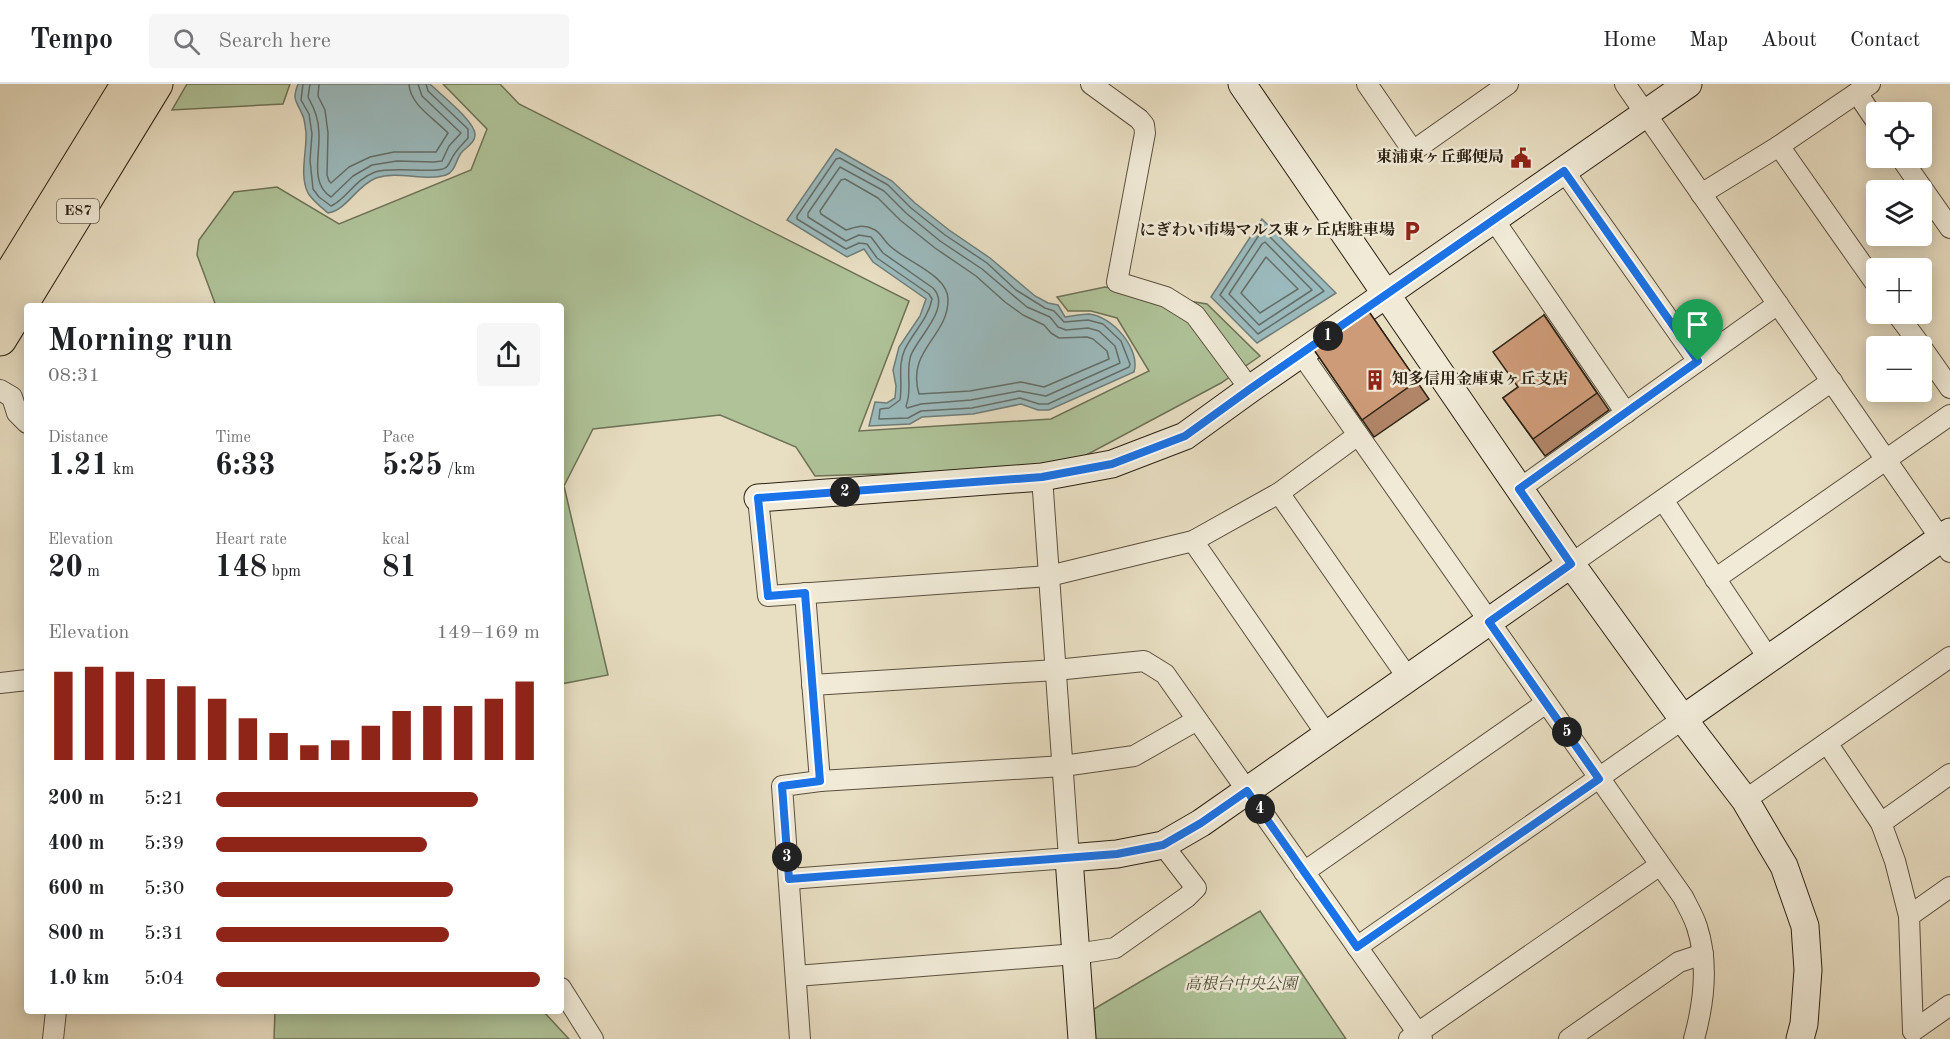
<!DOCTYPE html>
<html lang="en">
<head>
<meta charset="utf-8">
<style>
	body { margin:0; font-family:"Old Standard TT","Noto Serif JP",serif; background:#f6f6f6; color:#202124; height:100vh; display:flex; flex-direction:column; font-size:22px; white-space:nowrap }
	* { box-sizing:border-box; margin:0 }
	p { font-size:20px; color:#757577 }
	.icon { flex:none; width:33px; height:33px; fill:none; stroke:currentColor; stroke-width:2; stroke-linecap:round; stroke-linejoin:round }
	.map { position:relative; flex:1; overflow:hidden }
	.details { position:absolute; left:24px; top:219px; width:540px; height:711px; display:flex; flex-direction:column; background:#fff; border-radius:6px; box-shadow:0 3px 15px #0003 }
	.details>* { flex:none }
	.controls { position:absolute; left:1866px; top:18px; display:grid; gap:12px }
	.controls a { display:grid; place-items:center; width:66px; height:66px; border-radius:6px; background:#fff; box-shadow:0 3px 15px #0003; font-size:30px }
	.pin { position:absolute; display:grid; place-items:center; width:51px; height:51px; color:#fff; margin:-62px -26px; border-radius:50% 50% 50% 0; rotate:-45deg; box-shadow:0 0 6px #0007 }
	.pin .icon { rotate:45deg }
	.km { position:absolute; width:30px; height:30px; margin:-15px; border-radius:50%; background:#222; color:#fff; font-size:16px; line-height:30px; text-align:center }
	.round { display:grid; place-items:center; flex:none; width:63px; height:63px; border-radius:6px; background:#f6f6f6 }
	.summary { display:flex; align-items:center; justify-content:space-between; height:102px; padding:0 24px }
	h1 { font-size:33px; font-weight:700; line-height:45px }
	.figures { display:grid; grid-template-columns:repeat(3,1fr); gap:9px; height:102px; padding:6px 24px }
	.figures div { display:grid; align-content:center }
	.figures b { font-size:30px; font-weight:700 }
	.figures small { font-size:16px; font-weight:400 }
	.figures p { font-size:16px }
	.chart { height:168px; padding:12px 24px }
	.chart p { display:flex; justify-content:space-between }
	.chart svg { width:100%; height:108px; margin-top:6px; stroke:#8f2418; stroke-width:6 }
	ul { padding:0 24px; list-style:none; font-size:20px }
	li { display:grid; grid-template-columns:96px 72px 1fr; align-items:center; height:45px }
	li i { height:15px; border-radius:8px; background:#8f2418 }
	header { display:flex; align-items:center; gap:36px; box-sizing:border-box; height:84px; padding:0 30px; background:#fff; border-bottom:2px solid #e0e0e0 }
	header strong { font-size:28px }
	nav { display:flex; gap:33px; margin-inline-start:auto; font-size:21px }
	.search { width:420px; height:54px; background:#f6f6f6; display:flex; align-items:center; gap:15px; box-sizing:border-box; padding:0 21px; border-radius:6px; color:#757577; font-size:22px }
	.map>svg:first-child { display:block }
</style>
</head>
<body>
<header>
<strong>Tempo</strong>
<div class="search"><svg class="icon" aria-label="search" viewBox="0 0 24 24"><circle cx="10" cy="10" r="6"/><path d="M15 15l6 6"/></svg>Search here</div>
<nav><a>Home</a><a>Map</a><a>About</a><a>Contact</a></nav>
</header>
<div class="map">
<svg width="1950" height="955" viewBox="0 0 1950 955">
	<rect width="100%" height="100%" fill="#e8dec2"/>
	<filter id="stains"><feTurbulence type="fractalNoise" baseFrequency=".00333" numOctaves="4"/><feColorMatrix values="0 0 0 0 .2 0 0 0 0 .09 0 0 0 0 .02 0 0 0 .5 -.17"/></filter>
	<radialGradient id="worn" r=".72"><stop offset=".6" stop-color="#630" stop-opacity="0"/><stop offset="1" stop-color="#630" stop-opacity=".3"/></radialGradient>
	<g fill="#afc298" stroke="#6e7256" stroke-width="1.5">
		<polygon points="187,0 290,0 283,20 172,26"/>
		<polygon points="443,0 500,0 519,20 909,217 859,347 1051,335 1149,287 1117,234 1091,227 1068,227 1057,213 1105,203 1207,220 1260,272 1221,299 1062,384 815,392 796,363 720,331 593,345 564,402 608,591 561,600 561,222 216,222 197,171 199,156 234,108 277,103 339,140 471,86 487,45"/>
		<polygon points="1260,827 1346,955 1096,955 1094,925"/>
		<polygon points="275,927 543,927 569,955 274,955"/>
	</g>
	<g fill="#9bbabd" stroke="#6f7d79" stroke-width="1.5">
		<path d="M298 0H430C440 10 476 38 475 51 475 59 466 63 461 69 456 76 455 88 446 91 424 98 399 86 376 94 356 102 347 126 328 129 321 123 313 117 308 109 299 91 307 68 306 48 305 43 305 35 302 30 296 16 292 16 298 0Z"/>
		<path d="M836 65 892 97 915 119 949 146 990 174 1035 212 1048 219 1058 221 1065 233C1073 232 1082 230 1089 230 1112 232 1141 265 1134 288L1049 326H1038L1021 320 973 330 922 333 910 340 869 342 875 318 887 319 895 314 896 302 893 286 899 263 920 232 926 215 873 178 864 165 847 173 787 136Z"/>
		<polygon points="1262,135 1336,209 1257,259 1211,213"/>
	</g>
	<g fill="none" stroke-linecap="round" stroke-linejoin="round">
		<g stroke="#646e68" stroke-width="1.5">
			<path d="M303 0 301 16 309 30 312 50 310 76 313 105 319 113 331 122C346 116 354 96 375 88 393 82 436 90 445 84 448 83 449 79 451 76 455 67 461 62 468 54V45L428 7 426 0"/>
			<path d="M310 0 308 13C315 26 319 36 319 50 320 71 310 100 331 113L353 92 372 81 397 77 434 78 442 77 449 62 461 49 422 12 418 0"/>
			<path d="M319 0 318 12 325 26 328 49 327 91 329 97 331 99 349 83 370 73 394 68H436L448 49C434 34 410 21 409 0"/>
			<path d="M840 74 888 101 911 124 945 151 987 179 1016 206 1045 224 1054 227 1064 238 1088 236 1103 240 1121 257 1130 280 1129 283 1048 320H1039L1020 314 972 324 921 327 908 334 879 335 880 325 889 324 900 316C903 298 897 282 905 265 914 247 928 235 932 215L929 210 877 174 867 160 859 159 846 165 797 135V132L836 75Z"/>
			<path d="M840 83 884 107 906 129 940 157 982 185 1027 223 1050 233 1058 243 1066 246 1088 244 1099 247 1115 262 1120 279 1046 312 1019 307 971 316 921 320 907 324 906 322C913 305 905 288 911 271 918 253 952 223 933 204L883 169 871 153 859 151 846 157 808 133V129Z"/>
			<path d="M845 95 878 114 900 136 935 164 976 192 1005 218 1023 231 1044 241 1051 249 1059 254 1087 253 1093 255 1107 267 1109 275 1044 303 1021 298 970 307 919 310C906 266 948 253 948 216 949 191 904 177 889 161 883 156 881 148 873 145 864 140 855 143 846 146L821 130 820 127 841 96Z"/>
			<polygon points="1264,147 1324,207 1258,250 1220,211 1261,148"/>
			<polygon points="1265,158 1312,206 1259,241 1229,210 1262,160"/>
			<polygon points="1266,173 1298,205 1260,229 1241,209"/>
		</g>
		<g stroke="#5b503f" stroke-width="22">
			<g id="street">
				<polyline points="1091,0 1139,35 1144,41 1145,49 1117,198 1166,213 1195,231 1250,305"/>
				<polyline points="1367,0 1413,67 1508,0"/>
				<polyline points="1625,0 1950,468"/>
				<polyline points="1857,9 1876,37"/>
				<polyline points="1779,62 1876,200"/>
				<polyline points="1901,74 1950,144"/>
				<polyline points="1564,87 1698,277"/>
				<polyline points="1701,110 1779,62 1870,0"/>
				<polyline points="1494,136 1626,329"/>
				<polyline points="1897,230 1921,262"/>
				<polyline points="1922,264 1950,304"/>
				<path d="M1302 271 1683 813C1688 823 1694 833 1697 843 1709 880 1704 919 1694 955"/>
				<polyline points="0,306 12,313 17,329 27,339"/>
				<polyline points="1519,405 1778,220"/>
				<polyline points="1279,409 1408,594"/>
				<polyline points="758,414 768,512 1049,492 1193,457 1279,409 1358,351"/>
				<polyline points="1663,416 1769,575"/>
				<polyline points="1193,457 1327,651"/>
				<polyline points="1571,480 1832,297"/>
				<polyline points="1715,495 1950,331"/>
				<polyline points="805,509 820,697"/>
				<polyline points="0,599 27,596"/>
				<polyline points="812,601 1056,586 1144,577 1165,590 1422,955"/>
				<polyline points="1827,659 1881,739 1895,777 1909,832 1913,947"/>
				<polyline points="1745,716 1950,573"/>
				<polyline points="1881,739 1950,690"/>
				<polyline points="1304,788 1546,619"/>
				<polyline points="789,795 1069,774 1042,393"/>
				<polyline points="1909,832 1950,803"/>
				<polyline points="1357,863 1683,635"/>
				<polyline points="796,892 1076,870 1115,864 1187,813 1196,804 1163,761"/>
				<polyline points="561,904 593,955"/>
				<polyline points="1913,947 1950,921"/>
				<polyline points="53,955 56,927"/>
				<polyline points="800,955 782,702 820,697 1063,682 1134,672 1197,636"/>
				<polyline points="1409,955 1660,781"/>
				<polyline points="1569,955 1679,878 1703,870"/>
			</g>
		</g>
		<g stroke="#2c2113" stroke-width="29">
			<g id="secondary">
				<polyline points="1242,0 1571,480 1683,635 1745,716 1769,757 1784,782 1805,842 1808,886 1804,940 1800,955"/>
				<polyline points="758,414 1042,393 1112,380 1185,352 1250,305 1688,0"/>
				<polyline points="1683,635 1950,448"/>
				<polyline points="1082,955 1069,774 1117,770 1163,761 1201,739 1571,480"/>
			</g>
		</g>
		<g stroke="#2c2113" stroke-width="35">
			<g id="highway">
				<polyline points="0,208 128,0"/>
				<polyline points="0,255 156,0"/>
			</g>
		</g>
		<use href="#street" stroke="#f0ead7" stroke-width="20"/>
		<use href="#secondary" stroke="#f0ead7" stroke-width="27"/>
		<use href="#highway" stroke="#e8dec2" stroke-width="33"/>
	</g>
	<g fill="#b18567" stroke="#2c2113" stroke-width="1.5">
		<polygon points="1365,222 1429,315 1374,353 1310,260"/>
		<polygon points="1544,231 1609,326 1545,372 1503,314 1518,303"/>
	</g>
	<g fill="#ce9b78" stroke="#2c2113" stroke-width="1.5">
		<polygon points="1365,222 1417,297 1362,336 1310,260"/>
		<polygon points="1544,231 1597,309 1533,355 1503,314 1518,303 1493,268"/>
	</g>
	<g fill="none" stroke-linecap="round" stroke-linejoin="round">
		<g stroke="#fff" stroke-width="12">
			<polygon id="route" points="1564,87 1698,277 1519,405 1571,480 1489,538 1599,695 1357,863 1247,707 1201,739 1163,761 1117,770 789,795 782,702 820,697 805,509 768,512 758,414 1042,393 1112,380 1185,352 1250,305"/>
		</g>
		<use href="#route" stroke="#1a73e8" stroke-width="8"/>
	</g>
	<defs>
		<g id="civic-bare" transform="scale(1.62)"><path d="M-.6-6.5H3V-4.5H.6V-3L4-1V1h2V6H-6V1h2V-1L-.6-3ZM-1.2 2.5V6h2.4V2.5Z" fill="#8f2418" stroke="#f0ead7" stroke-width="2.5" paint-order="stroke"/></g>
		<g id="parking-bare" transform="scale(1.62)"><path d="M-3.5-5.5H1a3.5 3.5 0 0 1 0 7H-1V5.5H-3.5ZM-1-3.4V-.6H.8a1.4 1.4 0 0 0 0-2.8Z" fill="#8f2418" stroke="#f0ead7" stroke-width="2.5" paint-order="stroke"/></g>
		<g id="building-bare" transform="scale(1.62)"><path d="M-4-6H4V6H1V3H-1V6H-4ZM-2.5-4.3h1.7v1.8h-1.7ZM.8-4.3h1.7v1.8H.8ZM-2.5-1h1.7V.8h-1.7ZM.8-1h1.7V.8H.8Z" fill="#8f2418" stroke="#f0ead7" stroke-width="2.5" paint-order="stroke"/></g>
	</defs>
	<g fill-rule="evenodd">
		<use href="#civic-bare" x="1521" y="74"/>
		<use href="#parking-bare" x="1412" y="147"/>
		<use href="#building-bare" x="1375" y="296"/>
	</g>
	<g text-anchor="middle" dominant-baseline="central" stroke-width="5" stroke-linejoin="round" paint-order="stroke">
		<rect fill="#f0ead7" stroke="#675d4e" stroke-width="1.5" x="57" y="115" width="42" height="24" rx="4.5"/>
		<g font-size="15" font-weight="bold" fill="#2c2113">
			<text x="78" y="127">E87</text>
		</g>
		<g font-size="16" font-weight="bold" fill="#2c2113" stroke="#f0ead7" text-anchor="end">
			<text x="1504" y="74">東浦東ヶ丘郵便局</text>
			<text x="1395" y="147">にぎわい市場マルス東ヶ丘店駐車場</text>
			<text x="1392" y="296" text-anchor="start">知多信用金庫東ヶ丘支店</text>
		</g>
		<g font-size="16" font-style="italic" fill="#53513b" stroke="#f0ead7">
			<text x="1241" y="901">高根台中央公園</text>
		</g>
	</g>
	<rect width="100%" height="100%" filter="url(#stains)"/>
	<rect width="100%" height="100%" fill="url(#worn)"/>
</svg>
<div class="controls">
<a><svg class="icon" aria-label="locate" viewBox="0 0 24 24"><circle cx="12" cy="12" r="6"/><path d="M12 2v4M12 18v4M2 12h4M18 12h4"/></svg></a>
<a><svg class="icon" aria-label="layers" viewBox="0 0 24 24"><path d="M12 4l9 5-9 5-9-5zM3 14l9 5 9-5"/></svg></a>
<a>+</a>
<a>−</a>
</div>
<div class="pin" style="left:1698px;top:277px;background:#1e9e55"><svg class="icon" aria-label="arrive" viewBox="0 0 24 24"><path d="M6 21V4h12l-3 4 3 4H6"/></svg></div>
<b class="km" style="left:1328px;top:252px">1</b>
<b class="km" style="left:845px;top:408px">2</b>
<b class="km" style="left:787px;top:773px">3</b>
<b class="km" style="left:1260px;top:725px">4</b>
<b class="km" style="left:1567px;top:648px">5</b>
<section class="details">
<div class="summary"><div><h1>Morning run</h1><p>08:31</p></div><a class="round"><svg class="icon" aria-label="share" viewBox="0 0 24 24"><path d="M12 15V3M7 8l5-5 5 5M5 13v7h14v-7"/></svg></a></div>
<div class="figures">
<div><p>Distance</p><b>1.21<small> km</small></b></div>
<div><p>Time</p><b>6:33</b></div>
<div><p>Pace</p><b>5:25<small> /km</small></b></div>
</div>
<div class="figures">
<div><p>Elevation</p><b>20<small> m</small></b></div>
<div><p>Heart rate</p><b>148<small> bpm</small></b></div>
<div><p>kcal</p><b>81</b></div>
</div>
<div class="chart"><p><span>Elevation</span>149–169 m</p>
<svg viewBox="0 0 160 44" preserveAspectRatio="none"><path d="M5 44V8M15 44V6M25 44V8M35 44V11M45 44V14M55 44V19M65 44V27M75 44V33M85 44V38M95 44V36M105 44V30M115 44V24M125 44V22M135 44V22M145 44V19M155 44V12"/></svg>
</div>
<ul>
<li><b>200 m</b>5:21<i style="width:81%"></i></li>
<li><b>400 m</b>5:39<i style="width:65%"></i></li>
<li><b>600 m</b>5:30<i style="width:73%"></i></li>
<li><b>800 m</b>5:31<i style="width:72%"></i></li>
<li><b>1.0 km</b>5:04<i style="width:100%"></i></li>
</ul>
</section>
</div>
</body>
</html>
